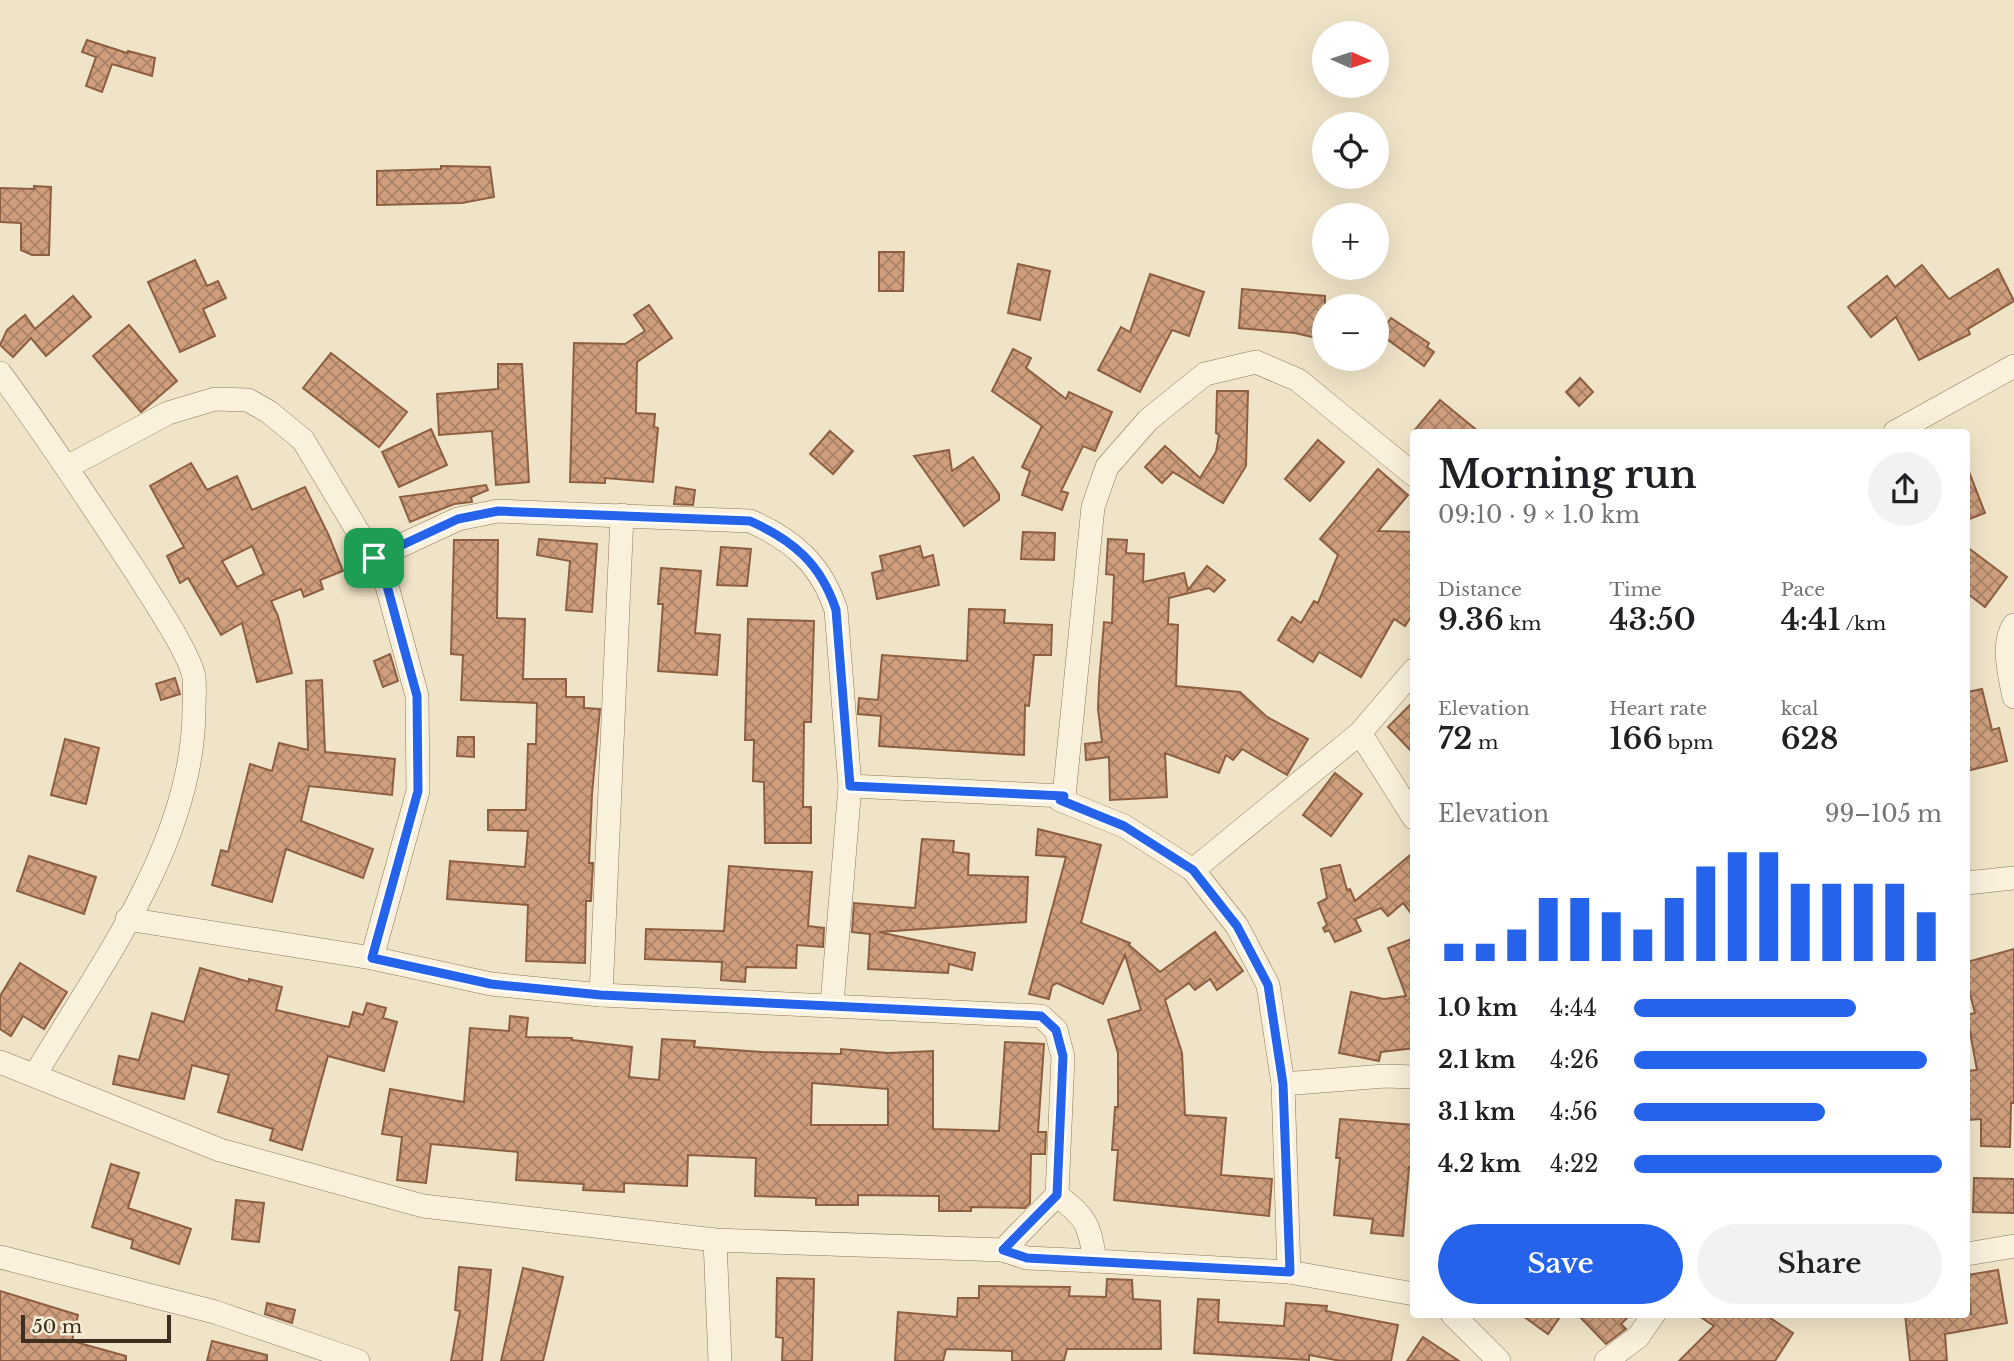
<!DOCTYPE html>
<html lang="en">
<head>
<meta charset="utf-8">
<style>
	body { margin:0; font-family:"Libre Baskerville",serif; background:#f2f2f2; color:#202124; height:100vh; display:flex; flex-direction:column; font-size:26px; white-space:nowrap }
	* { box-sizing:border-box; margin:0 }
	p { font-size:23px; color:#757577 }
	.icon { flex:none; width:38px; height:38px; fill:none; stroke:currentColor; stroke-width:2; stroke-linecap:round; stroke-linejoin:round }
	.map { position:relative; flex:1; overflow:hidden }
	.sheet { position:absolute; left:1410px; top:429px; width:560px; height:889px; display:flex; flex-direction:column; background:#fff; border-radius:7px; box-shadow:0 7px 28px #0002 }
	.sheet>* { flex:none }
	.needle { width:46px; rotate:93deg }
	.buttons { position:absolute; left:1312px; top:21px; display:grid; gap:14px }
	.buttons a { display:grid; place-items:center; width:77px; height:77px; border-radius:50%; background:#fff; box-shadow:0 7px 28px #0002; font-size:35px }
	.scale { position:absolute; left:21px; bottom:18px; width:150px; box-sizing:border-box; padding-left:7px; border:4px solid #3d2e20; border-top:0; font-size:19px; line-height:24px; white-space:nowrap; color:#3d2e20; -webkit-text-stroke:5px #f7eed8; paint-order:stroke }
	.pin { position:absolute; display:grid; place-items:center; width:60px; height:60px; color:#fff; margin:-30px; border-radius:14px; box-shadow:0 4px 10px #0006 }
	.round { display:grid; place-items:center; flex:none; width:74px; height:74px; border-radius:37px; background:#f2f2f2 }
	.headline { display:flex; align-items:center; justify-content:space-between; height:119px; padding:0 28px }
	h1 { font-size:38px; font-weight:600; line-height:52px }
	.stats { display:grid; grid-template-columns:repeat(3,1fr); gap:10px; height:119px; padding:7px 28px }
	.stats div { display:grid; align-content:center }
	.stats b { font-size:30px; font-weight:600 }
	.stats small { font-size:19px; font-weight:400 }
	.stats p { font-size:19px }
	.chart { height:196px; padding:14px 28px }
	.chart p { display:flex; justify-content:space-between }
	.chart svg { width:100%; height:126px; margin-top:7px; stroke:#2563eb; stroke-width:6 }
	.button { display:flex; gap:14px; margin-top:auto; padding:14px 28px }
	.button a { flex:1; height:80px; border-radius:42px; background:#2563eb; color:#fff; font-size:28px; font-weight:600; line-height:80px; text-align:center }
	.button a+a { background:#f2f2f2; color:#202124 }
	ul { padding:0 28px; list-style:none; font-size:23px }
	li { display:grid; grid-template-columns:112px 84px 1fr; align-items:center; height:52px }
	li i { height:18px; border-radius:9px; background:#2563eb }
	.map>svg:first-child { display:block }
</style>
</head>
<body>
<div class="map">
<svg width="2014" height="1361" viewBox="0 0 2014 1361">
	<defs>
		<pattern id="building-cross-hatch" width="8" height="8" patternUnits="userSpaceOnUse" patternTransform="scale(1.75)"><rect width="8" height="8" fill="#cf9f7d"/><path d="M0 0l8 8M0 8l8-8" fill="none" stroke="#a98266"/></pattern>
	</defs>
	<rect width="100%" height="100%" fill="#f0e4c8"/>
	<g fill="url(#building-cross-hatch)" stroke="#8d5f41" stroke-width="2" fill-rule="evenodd">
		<polygon points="87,40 127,53 128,51 155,58 152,76 112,64 102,92 86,86 96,57 82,52"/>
		<polygon points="441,166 490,167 494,197 462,203 377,205 377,171 441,169"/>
		<polygon points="34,186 51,187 49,255 32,255 21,250 21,223 0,222 0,188 34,189"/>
		<polygon points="879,252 904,252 903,291 879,291"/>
		<polygon points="195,260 207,286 218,281 226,298 203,309 215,336 180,352 148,282"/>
		<polygon points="1018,264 1050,271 1040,320 1008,313"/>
		<polygon points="1922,265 1949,299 1998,269 2014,301 1968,329 1970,334 1919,360 1896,317 1871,337 1848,307 1887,276 1895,287"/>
		<polygon points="1150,274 1204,292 1189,336 1172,330 1140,392 1098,370 1121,327 1130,332"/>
		<polygon points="1242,289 1325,296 1325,340 1295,333 1239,328"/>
		<polygon points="73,296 91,317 46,356 31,338 13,357 0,345 7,330 25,315 35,329"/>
		<polygon points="649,305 672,338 637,362 636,413 655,414 654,427 658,428 653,482 605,478 605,483 570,482 574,343 625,344 645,331 634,315"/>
		<polygon points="1391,318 1429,343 1427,347 1434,352 1424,366 1380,334"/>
		<polygon points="129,325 177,381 141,412 93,356"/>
		<polygon points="1013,349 1031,358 1026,368 1066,399 1069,392 1112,412 1095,451 1083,446 1061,491 1068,493 1062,510 1022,495 1030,471 1022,467 1042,426 992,391"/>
		<polygon points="331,353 407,412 379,447 303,388"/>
		<polygon points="498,364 522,364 529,482 496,485 492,431 439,435 437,394 498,389"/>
		<polygon points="1580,378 1593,392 1579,406 1566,392"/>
		<polygon points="1217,391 1248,391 1246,466 1223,503 1173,472 1162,483 1145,467 1165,446 1200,478 1216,452 1219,435 1216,433"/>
		<polygon points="1440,400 1479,432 1413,432"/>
		<polygon points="431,429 447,465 399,487 382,452"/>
		<polygon points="830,431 853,451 833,474 810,454"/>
		<polygon points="1318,440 1344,462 1310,501 1285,479"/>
		<polygon points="949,450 952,471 973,457 999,494 999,500 964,526 914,456"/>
		<path d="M191 463 207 490 237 476 252 510 305 487 329 536 343 571 320 580 323 589 304 597 301 589 271 601 278 616 292 673 257 682 242 623 221 635 188 578 180 583 167 556 184 547 150 486ZM252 546 264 574 237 587 222 561Z"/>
		<polygon points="1378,469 1408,495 1378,531 1414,532 1414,612 1405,626 1394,619 1361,677 1319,652 1313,662 1278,640 1292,617 1301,623 1314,601 1318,603 1338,555 1320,539"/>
		<polygon points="1968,469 1985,513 1967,520 1967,470"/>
		<polygon points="486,485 488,490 471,497 472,502 454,504 410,522 400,497"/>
		<polygon points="676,487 695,490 693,505 674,504"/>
		<polygon points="1023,532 1055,533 1054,560 1021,559"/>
		<polygon points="539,539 597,544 592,612 566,610 570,561 537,555"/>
		<polygon points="1108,539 1127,540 1126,553 1144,554 1143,582 1184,573 1188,590 1207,566 1225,580 1214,592 1209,588 1169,598 1168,624 1178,625 1176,686 1240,692 1267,717 1308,739 1287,775 1242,749 1233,760 1226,755 1219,773 1165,753 1167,797 1110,800 1109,757 1086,760 1085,744 1102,742 1098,709 1099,683 1104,622 1112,623 1114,575 1106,574"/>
		<polygon points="454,540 498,540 497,618 525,619 523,679 566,679 566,697 584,697 584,708 600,709 592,794 589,863 593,863 591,901 586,901 585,963 526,961 528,905 447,899 450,861 525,867 528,831 488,830 488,810 526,810 528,744 536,744 537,703 461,700 463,655 451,654"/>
		<polygon points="920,546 923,558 933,555 939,585 877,599 872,573 883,570 880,556"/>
		<polygon points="721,547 751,549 747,586 717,585"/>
		<polygon points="1967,547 2007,577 1985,607 1967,593"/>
		<polygon points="661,568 701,571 695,633 720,635 717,675 658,671 663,604 658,604"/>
		<polygon points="969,609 1005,610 1004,623 1052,625 1051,655 1034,655 1029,706 1025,705 1024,755 879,746 881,716 858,714 858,711 859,698 878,700 882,655 967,661"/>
		<polygon points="748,619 814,621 811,722 804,722 803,807 811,807 811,843 765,843 764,782 753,781 754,740 745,740"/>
		<polygon points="390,654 398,681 383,687 374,661"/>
		<polygon points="175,678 180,694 161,700 156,684"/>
		<polygon points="322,680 325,752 395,759 392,795 309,786 301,821 373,849 363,878 286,849 272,902 212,885 221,850 228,852 250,764 272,771 279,743 308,750 306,681"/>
		<polygon points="1982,689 1992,730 1999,728 2007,761 1967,771 1967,692"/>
		<polygon points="1414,701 1414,754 1388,727"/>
		<polygon points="458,737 474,737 474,757 457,756"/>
		<polygon points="65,739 99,748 86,804 51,795"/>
		<polygon points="1335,773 1362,794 1331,836 1303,815"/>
		<polygon points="1038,829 1101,845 1081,923 1130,943 1129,945 1160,972 1215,932 1243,971 1217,990 1210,979 1195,990 1189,983 1165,1000 1182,1053 1185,1115 1226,1118 1221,1175 1272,1179 1269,1216 1114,1200 1118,1150 1112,1150 1115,1107 1118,1107 1118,1053 1108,1020 1141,1010 1125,955 1103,1004 1057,983 1052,986 1049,999 1029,994 1066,857 1036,855"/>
		<polygon points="922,839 954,841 953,852 969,854 968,875 1028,877 1026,922 879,932 975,953 972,970 949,964 948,973 868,969 870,934 852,932 854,903 915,908"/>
		<polygon points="1414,852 1414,917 1403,903 1388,916 1381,908 1355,919 1361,931 1335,942 1329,930 1325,932 1323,928 1327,925 1318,903 1327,898 1321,869 1340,865 1347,890 1350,889 1355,901"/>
		<polygon points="29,856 96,877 84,914 17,891"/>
		<polygon points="729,866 812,872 808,926 824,928 823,947 797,945 796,968 746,967 745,982 721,980 722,962 645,959 646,929 724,931"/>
		<polygon points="1414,938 1414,1048 1381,1052 1379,1061 1339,1053 1351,992 1384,999 1406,996 1388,948"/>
		<polygon points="2014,949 2014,1103 2011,1103 2010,1147 1981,1146 1981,1119 1969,1120 1967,1071 1977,1070 1967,1015 1975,1013 1967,982 1967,962"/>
		<polygon points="20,963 67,992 44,1029 23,1016 11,1036 0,1029 0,996"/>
		<polygon points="200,968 249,982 249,979 282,987 276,1010 349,1027 353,1012 363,1015 367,1003 386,1008 383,1018 397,1022 384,1071 328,1056 302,1150 270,1140 273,1129 218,1112 229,1075 192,1065 184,1099 113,1084 119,1056 139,1060 152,1013 184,1022"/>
		<path d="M510 1016 528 1018 526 1037 572 1038V1040L632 1047 629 1077 659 1080 662 1039 695 1041 694 1047 762 1052 841 1054V1049L888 1053 933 1051V1129L999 1131 1005 1042 1044 1044 1038 1132H1046L1045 1154H1031L1030 1203 1025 1208 971 1207V1211H939V1196L858 1195V1205H816V1198L755 1196 756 1158 688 1155 687 1186 624 1183V1192L583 1190 584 1184 516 1180 518 1152 431 1144 426 1183 397 1180 402 1137 382 1134 390 1089 464 1102 470 1028 509 1031ZM812 1083 888 1089V1125H811Z"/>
		<polygon points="1340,1119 1414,1125 1414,1167 1409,1167 1403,1236 1371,1233 1373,1219 1334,1215 1340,1158 1336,1158"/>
		<polygon points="111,1164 139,1173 128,1208 191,1229 179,1264 131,1248 133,1240 92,1227"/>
		<polygon points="1974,1178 2014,1179 2014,1213 1973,1212"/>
		<polygon points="236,1200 264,1203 259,1242 232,1239"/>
		<polygon points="459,1267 491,1270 482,1361 451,1361 460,1311 455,1310"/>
		<polygon points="523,1268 563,1277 543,1361 501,1361"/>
		<polygon points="1998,1270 2007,1323 1945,1334 1947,1361 1910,1361 1905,1314 1971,1314 1967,1275"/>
		<polygon points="777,1278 814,1279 812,1361 782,1361 783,1338 776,1337"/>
		<polygon points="1107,1279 1132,1280 1133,1299 1160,1301 1161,1349 1067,1349 1064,1361 1012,1361 1012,1351 946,1349 943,1361 895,1361 898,1312 957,1317 958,1298 979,1298 979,1286 1070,1287 1069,1296 1106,1297"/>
		<polygon points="0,1291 78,1315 72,1341 126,1356 126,1361 0,1361"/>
		<polygon points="1198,1299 1219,1300 1218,1322 1284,1326 1286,1303 1327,1306 1326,1311 1398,1325 1391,1361 1341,1361 1309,1355 1309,1360 1194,1353"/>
		<polygon points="267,1303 295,1310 292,1323 265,1314"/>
		<polygon points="1520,1314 1562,1314 1548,1334"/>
		<polygon points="1577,1314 1631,1314 1621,1324 1626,1329 1606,1344"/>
		<polygon points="1696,1314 1764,1314 1793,1333 1775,1361 1679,1361 1714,1326"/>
		<polygon points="1423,1337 1459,1361 1407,1361"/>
		<polygon points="212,1341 267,1355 267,1361 207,1361"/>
	</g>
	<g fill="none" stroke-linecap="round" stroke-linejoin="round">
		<g stroke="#8d765c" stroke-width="24">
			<g id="street">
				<path d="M0 373C49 439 93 507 138 575 152 598 189 652 194 677 195 688 194 699 194 709 194 842 100 965 35 1075"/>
				<polyline points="1895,432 2014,366"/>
				<polyline points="67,467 168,413 215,399 248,400 269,412 303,440 384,575 417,696 418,791 372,958"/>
				<path d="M374 558 458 519 498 511 750 521C793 540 821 564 836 610L850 786 832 1004"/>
				<path d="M2014 625C2001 643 2010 677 2014 697"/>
				<polyline points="1360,733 1414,670"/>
				<polyline points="850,786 1064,796 1093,507 1107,467 1148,420 1205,374 1256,362 1298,380 1414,475"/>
				<polyline points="1064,796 1060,800 1124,826 1193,870 1360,733 1414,818"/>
				<polyline points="1193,870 1237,926 1268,985 1283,1084"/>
				<polyline points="1967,883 2014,878"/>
				<polyline points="601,995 622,515"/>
				<polyline points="0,1062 220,1150 423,1206 715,1240 1003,1250 1057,1195 1063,1057 1056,1030 1041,1016 601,995 491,984 372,958 127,919"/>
				<path d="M1057 1195C1087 1219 1089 1223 1095 1261L1289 1272 1283 1084 1385 1076 1414 1077"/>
				<polyline points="715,1240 720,1361"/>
				<polyline points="1003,1250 1027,1258 1095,1261"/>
				<polyline points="1967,1254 2014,1246"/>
				<polyline points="0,1257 215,1312 358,1361"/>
				<polyline points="1289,1272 1414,1294"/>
				<polyline points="1452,1314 1499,1361"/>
				<polyline points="1606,1361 1638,1337 1654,1314"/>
			</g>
		</g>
		<use href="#street" stroke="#faf1dc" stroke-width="23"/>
	</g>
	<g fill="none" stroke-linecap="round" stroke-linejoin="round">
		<g stroke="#fff" stroke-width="14">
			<path id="route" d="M498 511 750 521C793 540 821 564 836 610L850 786 1064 796 1060 800 1124 826 1193 870 1237 926 1268 985 1283 1084 1290 1272 1027 1258 1003 1250 1057 1195 1063 1056 1056 1030 1041 1016 601 995 491 984 372 958 418 791 417 696 384 575 374 558 458 519Z"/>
		</g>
		<use href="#route" stroke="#2563eb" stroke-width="9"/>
	</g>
</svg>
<div class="buttons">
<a><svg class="needle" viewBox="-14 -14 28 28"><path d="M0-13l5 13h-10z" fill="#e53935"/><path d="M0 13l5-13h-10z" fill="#757577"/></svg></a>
<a><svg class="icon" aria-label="locate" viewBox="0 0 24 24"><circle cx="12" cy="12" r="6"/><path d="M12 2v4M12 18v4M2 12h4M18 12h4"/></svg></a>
<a>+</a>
<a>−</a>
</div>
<div class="scale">50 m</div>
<div class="pin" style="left:374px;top:558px;background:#1e9e55"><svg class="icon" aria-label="arrive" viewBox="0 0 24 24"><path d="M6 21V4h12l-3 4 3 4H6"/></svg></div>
<section class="sheet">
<div class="headline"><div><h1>Morning run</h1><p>09:10 · 9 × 1.0 km</p></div><a class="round"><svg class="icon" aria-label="share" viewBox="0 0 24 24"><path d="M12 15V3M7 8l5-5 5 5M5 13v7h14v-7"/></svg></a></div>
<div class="stats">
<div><p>Distance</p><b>9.36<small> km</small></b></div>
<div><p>Time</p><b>43:50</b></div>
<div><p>Pace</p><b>4:41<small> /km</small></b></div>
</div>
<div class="stats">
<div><p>Elevation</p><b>72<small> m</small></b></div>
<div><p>Heart rate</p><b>166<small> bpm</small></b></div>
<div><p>kcal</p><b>628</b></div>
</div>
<div class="chart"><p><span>Elevation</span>99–105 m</p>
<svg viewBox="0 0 160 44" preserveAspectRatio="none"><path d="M5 44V38M15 44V38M25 44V33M35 44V22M45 44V22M55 44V27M65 44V33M75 44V22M85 44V11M95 44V6M105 44V6M115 44V17M125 44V17M135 44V17M145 44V17M155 44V27"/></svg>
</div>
<ul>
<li><b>1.0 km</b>4:44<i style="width:72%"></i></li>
<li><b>2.1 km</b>4:26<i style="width:95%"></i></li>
<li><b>3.1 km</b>4:56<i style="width:62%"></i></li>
<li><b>4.2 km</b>4:22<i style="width:100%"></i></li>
</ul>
<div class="button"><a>Save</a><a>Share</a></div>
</section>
</div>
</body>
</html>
